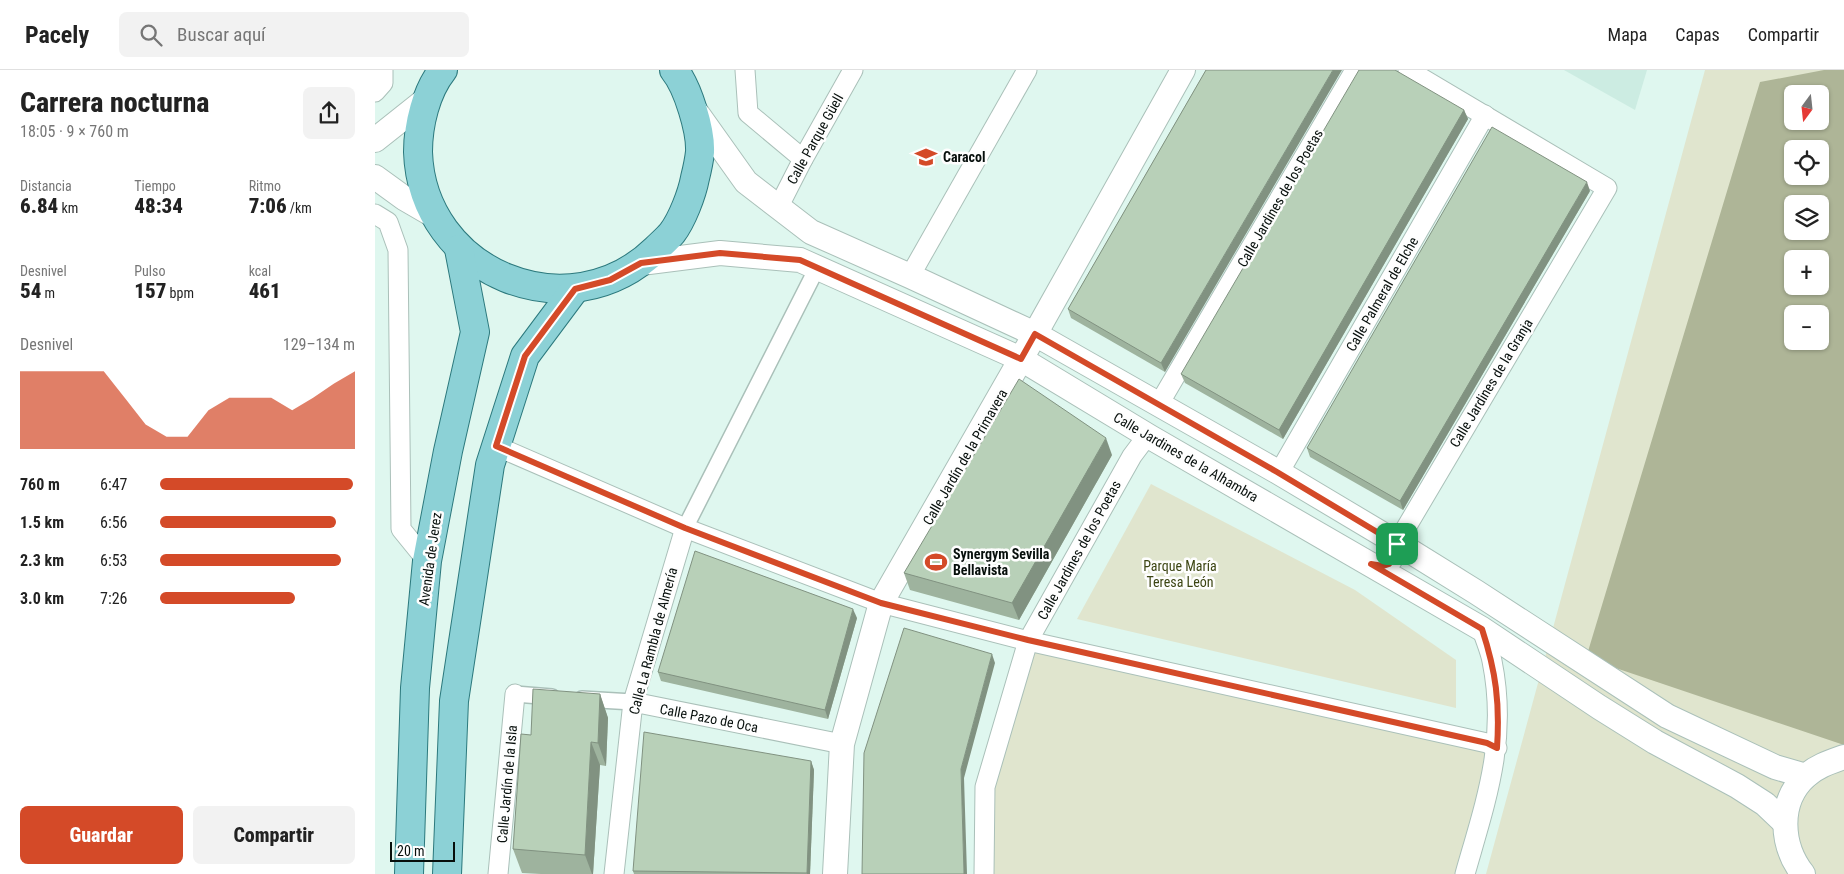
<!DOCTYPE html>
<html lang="es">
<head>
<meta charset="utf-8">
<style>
	body { margin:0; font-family:"Roboto Condensed",sans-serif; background:#f2f2f2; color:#222; height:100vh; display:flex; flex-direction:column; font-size:19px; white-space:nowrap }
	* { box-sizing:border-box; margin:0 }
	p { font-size:16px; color:#767676 }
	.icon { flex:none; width:28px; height:28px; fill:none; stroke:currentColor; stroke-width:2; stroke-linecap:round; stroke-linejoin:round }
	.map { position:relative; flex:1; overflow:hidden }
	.sheet { display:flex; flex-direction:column; background:#fff; width:375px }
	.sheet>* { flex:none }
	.needle { width:32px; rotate:195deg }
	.tools { position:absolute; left:1409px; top:15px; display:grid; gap:10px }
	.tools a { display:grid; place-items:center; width:45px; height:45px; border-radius:8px; background:#fff; box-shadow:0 1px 4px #0004; font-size:25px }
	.scale { position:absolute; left:15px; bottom:12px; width:65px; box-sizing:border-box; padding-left:5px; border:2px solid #070f0c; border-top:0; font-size:14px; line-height:18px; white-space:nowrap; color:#070f0c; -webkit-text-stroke:4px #fefefe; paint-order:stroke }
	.pin { position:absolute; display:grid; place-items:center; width:42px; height:42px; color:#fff; margin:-21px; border-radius:10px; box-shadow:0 2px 8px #0006 }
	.round { display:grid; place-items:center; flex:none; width:52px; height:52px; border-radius:8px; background:#f2f2f2 }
	.summary { display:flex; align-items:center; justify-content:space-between; height:85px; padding:0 20px }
	h1 { font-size:28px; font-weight:800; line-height:38px }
	.figures { display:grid; grid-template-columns:repeat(3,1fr); gap:8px; height:85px; padding:5px 20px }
	.figures div { display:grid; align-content:center }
	.figures b { font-size:21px; font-weight:800 }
	.figures small { font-size:14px; font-weight:400 }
	.figures p { font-size:14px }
	.chart { height:140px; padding:10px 20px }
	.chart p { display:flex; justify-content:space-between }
	.chart svg { width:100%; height:90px; margin-top:5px; fill:#d44a28; opacity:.7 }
	.primary-button { display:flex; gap:10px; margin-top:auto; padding:10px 20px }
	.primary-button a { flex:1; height:58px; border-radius:8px; background:#d44a28; color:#fff; font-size:20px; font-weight:800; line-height:58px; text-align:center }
	.primary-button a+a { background:#f2f2f2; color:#222 }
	ul { padding:0 20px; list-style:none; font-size:16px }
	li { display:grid; grid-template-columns:80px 60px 1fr; align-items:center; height:38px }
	li i { height:12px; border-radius:6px; background:#d44a28 }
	header { display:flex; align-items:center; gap:30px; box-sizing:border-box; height:70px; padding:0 25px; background:#fff; border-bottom:1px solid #e0e0e0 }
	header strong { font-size:24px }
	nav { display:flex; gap:28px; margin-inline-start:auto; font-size:18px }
	.search { width:350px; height:45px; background:#f2f2f2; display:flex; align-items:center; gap:12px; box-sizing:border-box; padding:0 18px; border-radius:8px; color:#767676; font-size:19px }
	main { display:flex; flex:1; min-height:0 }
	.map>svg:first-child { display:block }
</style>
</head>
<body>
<header>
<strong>Pacely</strong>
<div class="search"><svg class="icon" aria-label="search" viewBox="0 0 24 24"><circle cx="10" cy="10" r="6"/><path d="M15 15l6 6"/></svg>Buscar aquí</div>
<nav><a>Mapa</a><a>Capas</a><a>Compartir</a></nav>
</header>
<main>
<section class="sheet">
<div class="summary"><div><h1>Carrera nocturna</h1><p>18:05 · 9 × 760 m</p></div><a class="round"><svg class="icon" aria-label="share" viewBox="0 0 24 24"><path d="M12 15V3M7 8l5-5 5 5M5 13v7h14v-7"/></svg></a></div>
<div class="figures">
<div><p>Distancia</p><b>6.84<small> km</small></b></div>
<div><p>Tiempo</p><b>48:34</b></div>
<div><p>Ritmo</p><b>7:06<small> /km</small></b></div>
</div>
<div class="figures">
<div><p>Desnivel</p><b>54<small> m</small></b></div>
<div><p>Pulso</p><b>157<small> bpm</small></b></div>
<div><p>kcal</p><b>461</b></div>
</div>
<div class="chart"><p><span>Desnivel</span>129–134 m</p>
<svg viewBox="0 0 160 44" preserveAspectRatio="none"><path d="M0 44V6L10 6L20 6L30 6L40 6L50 19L60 32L70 38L80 38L90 25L100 19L110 19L120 19L130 25L140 19L150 12L160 6V44z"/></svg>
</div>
<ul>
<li><b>760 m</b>6:47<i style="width:99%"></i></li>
<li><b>1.5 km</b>6:56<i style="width:90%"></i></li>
<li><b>2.3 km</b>6:53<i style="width:93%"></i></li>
<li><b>3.0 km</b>7:26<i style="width:69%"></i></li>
</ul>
<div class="primary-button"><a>Guardar</a><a>Compartir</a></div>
</section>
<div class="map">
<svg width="1469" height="804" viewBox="0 0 1469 804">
	<rect width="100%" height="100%" fill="#dff7ef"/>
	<polygon fill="#ccece2" points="1189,0 1272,0 1260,40"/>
	<g fill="#e0e5ce" fill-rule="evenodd">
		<path d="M1330 0H1469V804H1111ZM1418 24H1445V51H1418ZM1418 79H1445V106H1418ZM1418 134H1445V161H1418ZM1418 189H1445V216H1418ZM1418 244H1445V271H1418Z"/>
		<polygon points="776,414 980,520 1081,590 1081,638 702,549"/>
		<polygon points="653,571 1112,673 1094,804 609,804 610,717"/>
	</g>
	<path fill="#aeb597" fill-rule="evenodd" d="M1449 0H1469V675L1211 588 1385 12ZM1418 24H1445V51H1418ZM1418 79H1445V106H1418ZM1418 134H1445V161H1418ZM1418 189H1445V216H1418ZM1418 244H1445V271H1418Z"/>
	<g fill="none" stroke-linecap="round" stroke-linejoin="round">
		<g stroke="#aac0b9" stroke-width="18">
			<g id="pedestrian">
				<polyline points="310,458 442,198"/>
				<polyline points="140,624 177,627"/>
				<polyline points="207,629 258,632"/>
			</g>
		</g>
		<g stroke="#aac0b9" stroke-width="21">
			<g id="minor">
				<polyline points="370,0 373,43 428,89"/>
				<polyline points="0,22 8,13 8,0"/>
				<polyline points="403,138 428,89 478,0"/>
				<polyline points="0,144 13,152 23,180 26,459 52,491"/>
				<polyline points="535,206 652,0"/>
				<polyline points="784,334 980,0"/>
				<polyline points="121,376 310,458 506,533 653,571 1112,673 1122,678"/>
				<polyline points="903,402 909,394 1110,45"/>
				<path d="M996 494C1016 498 1020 493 1022 473L1232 118 1033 0"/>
				<polyline points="258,632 467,674"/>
				<polyline points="123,804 140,624"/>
				<polyline points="239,804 258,632 310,458"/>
				<polyline points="609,804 610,717 653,571 757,386 766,374 775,367"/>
				<path d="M1090 804C1111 730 1133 670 1117 591 1115 580 1110 570 1107 559"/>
			</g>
		</g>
		<g stroke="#aac0b9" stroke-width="26">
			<g id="tertiary">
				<polyline points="319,39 371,112 436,162 535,206 660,264 903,402 1022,473 1101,522 1292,646 1400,697 1431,706"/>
				<polyline points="0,70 53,28"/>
				<polyline points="0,107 29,128 60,146"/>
				<polyline points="266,193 345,183 425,190 646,289 775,367 1107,559 1224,637 1280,672 1362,716 1390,734 1410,753"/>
				<polyline points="460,804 467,674 506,533 646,289 808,0"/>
				<path d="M1428 804C1406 776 1402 732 1431 706 1442 696 1455 692 1469 687"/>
			</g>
		</g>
		<g stroke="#2c797d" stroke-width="30">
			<g id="primary">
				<path d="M68 0C51 21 43 55 43 82 47 203 194 264 281 179 286 174 292 169 297 163 307 150 317 124 320 108 322 100 324 91 325 82 326 61 313 17 299 0"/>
				<polyline points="34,804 40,618 52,491 73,381 100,262 84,179"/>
				<polyline points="72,804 79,631 115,395 150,286 200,219"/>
			</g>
		</g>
		<use href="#pedestrian" stroke="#fff" stroke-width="15"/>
		<use href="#minor" stroke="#fff" stroke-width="19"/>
		<use href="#tertiary" stroke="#fff" stroke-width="24"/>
		<use href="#primary" stroke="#8cd1d6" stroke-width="28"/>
	</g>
	<g fill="#9eb39e">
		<polygon points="831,0 790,302 696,248 693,239"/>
		<polygon points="1089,40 1093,49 908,369 810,313 806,304"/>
		<polygon points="1215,121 1028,440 935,387 932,378"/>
		<polygon points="737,385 644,550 535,520 529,503"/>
		<polygon points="482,548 453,649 286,611 283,602"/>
		<polygon points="225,624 233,648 231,696 225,695 218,804 166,804 147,803 138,779 156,665"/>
		<polygon points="436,691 439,700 435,804 259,804 258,801"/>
	</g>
	<g fill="#819281">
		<polygon points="958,0 967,0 790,302 786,293"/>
		<polygon points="1089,40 1093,49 908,369 904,360"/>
		<polygon points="1212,112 1215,121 1028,440 1025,431"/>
		<polygon points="731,368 737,385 644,550 637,533"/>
		<polygon points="478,539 482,548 453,649 450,640"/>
		<polygon points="617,584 620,593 589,708 592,804 589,804 586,699"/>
		<polygon points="225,624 233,648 231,696 223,673"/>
		<polygon points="216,672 225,695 218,804 217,804 210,785"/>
		<polygon points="436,691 439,700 435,804 432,804"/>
	</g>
	<g fill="#b8d0b8" stroke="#819281">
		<polygon points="831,0 958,0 786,293 693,239"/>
		<polygon points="984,0 1020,0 1089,40 904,360 806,304"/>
		<polygon points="1117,57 1212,112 1025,431 932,378"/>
		<polygon points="644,309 731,368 637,533 529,503"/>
		<polygon points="320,481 478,539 450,640 283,602"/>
		<polygon points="529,558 617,584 586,699 589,804 487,804 489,683"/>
		<polygon points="158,619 225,624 223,673 216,672 210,785 138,779 146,664 156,665"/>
		<polygon points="269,662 436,691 432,803 258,801"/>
	</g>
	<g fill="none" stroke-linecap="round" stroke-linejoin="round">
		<g stroke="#fff" stroke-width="10">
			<path id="route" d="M345 183 425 190 646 289 660 264 902 402 1022 474 1021 484 1014 494 1008 496 996 494 1107 559C1121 602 1125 633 1122 678L1112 673 653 570 506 533 310 458 121 376 150 286 200 219 235 210 266 193Z"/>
		</g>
		<use href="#route" stroke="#d44a28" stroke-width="6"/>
	</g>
	<defs>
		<g id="school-bare" transform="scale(1.725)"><path d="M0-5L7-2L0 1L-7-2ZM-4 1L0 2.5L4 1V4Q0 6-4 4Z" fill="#d44a28" stroke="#fefefe" stroke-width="2.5" paint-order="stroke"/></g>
		<g id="stadium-bare" transform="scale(1.725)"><path d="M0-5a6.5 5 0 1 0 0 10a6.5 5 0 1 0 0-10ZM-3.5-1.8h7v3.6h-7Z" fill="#d44a28" stroke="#fefefe" stroke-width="2.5" paint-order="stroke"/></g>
	</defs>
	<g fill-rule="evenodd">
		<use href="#school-bare" x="551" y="87"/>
		<use href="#stadium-bare" x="561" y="492"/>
	</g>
	<g text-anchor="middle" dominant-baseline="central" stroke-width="5" stroke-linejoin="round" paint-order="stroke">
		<g font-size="14" fill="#070f0c" stroke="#fefefe">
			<text transform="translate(440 69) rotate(-61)">Calle Parque Güell</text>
			<text transform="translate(905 128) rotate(-60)">Calle Jardines de los Poetas</text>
			<text transform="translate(1007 224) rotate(-60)">Calle Palmeral de Elche</text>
			<text transform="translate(1116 313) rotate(-59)">Calle Jardines de la Granja</text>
			<text transform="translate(590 387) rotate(-60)">Calle Jardín de la Primavera</text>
			<text transform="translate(811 387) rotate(30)">Calle Jardines de la Alhambra</text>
			<text transform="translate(704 480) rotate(-61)">Calle Jardines de los Poetas</text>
			<text transform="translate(55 489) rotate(-82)">Avenida de Jerez</text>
			<text transform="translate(278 571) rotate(-75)">Calle La Rambla de Almería</text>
			<text transform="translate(334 648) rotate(11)">Calle Pazo de Oca</text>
			<text transform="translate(132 714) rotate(-85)">Calle Jardín de la Isla</text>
		</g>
		<g font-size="14" font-weight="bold" fill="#070f0c" stroke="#fefefe" text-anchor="start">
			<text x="568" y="87">Caracol</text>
			<text x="578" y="484">Synergym Sevilla<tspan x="578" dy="16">Bellavista</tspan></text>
		</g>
		<g font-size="14" fill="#3c4513" stroke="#fefefe">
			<text x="805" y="496">Parque María<tspan x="805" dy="16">Teresa León</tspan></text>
		</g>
	</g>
</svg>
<div class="tools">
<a><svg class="needle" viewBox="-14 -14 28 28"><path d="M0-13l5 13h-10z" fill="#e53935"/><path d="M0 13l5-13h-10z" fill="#767676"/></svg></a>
<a><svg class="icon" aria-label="locate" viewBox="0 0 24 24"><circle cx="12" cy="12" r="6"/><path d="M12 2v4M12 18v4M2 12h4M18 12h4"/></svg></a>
<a><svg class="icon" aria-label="layers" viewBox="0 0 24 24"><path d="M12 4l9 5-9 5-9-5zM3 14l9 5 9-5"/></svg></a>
<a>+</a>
<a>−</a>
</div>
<div class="scale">20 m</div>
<div class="pin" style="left:1022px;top:474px;background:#1e9e55"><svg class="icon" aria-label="arrive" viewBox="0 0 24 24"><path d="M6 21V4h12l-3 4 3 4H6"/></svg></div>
</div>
</main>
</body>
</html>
